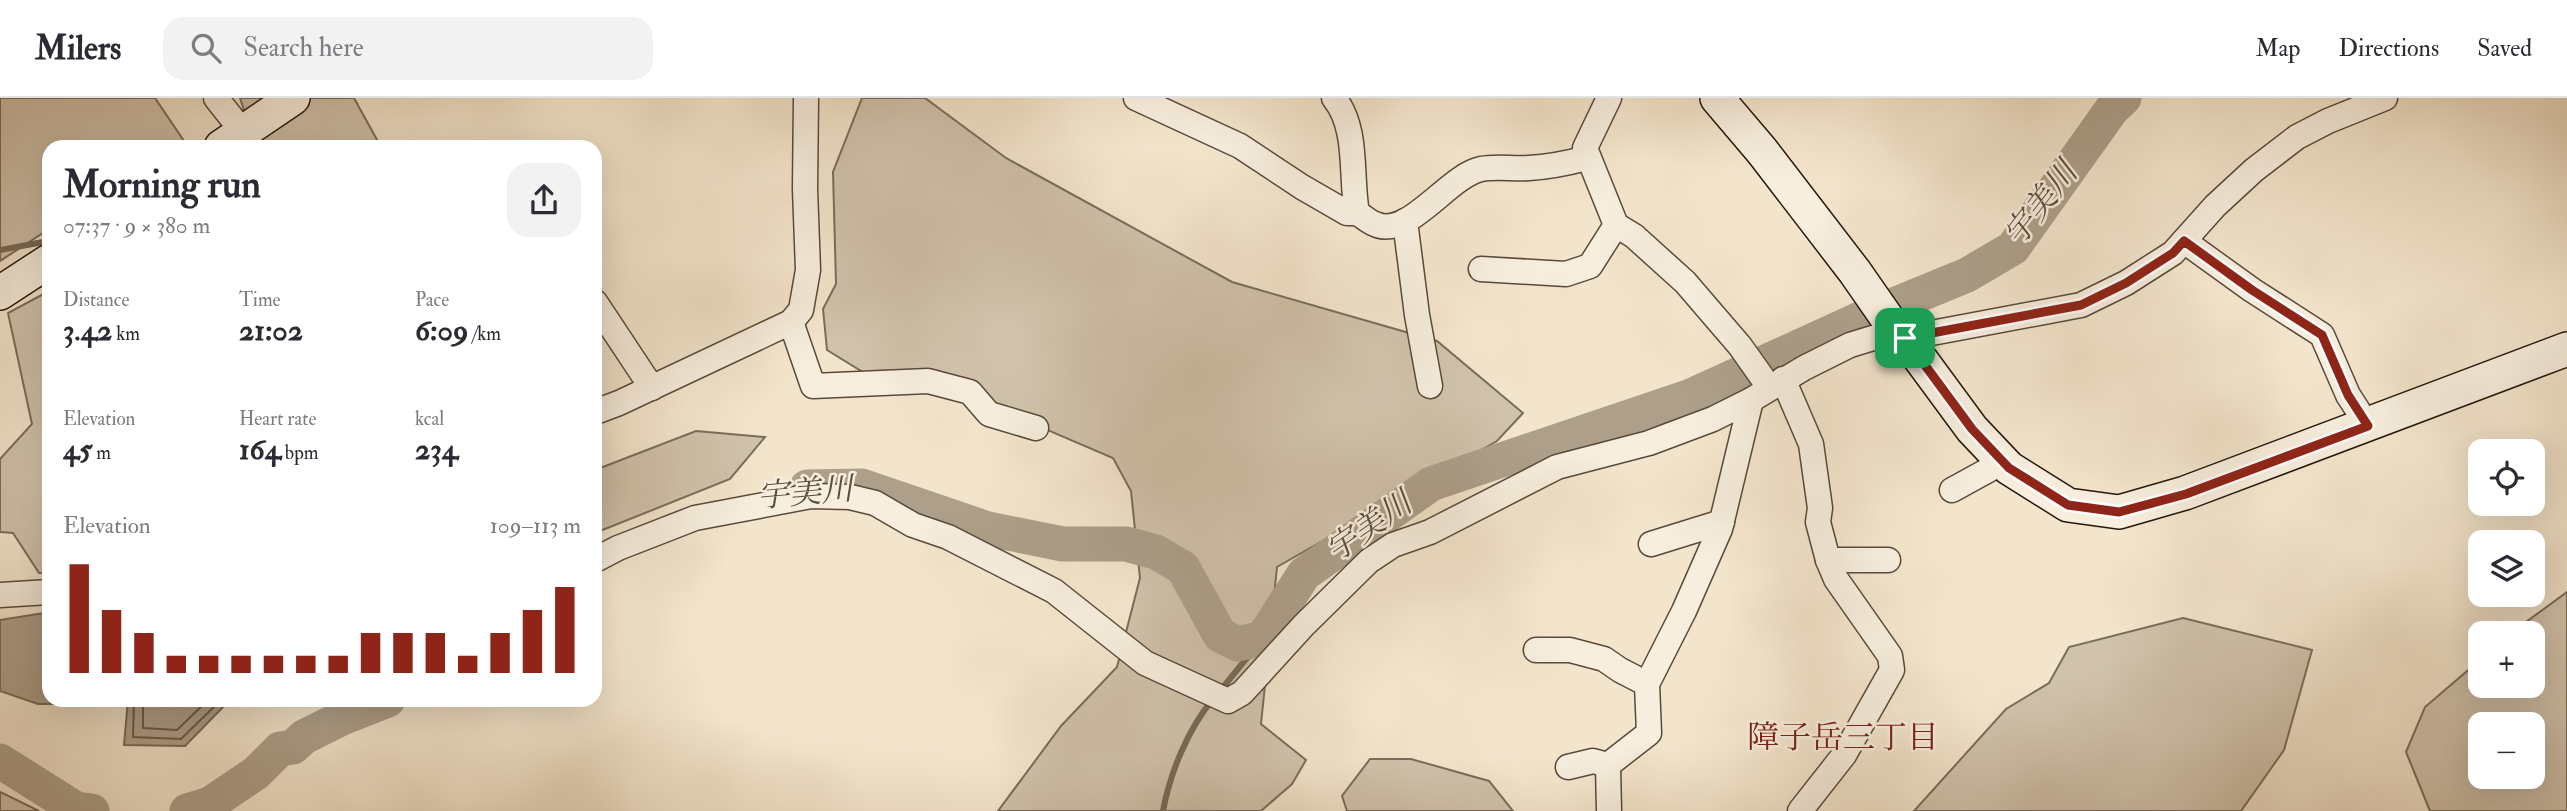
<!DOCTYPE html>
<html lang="en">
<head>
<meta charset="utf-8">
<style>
	body { margin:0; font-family:"IM FELL Double Pica","Noto Serif JP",serif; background:#f2f2f3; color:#2b2b33; height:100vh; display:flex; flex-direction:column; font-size:26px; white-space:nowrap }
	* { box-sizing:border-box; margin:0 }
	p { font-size:23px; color:#7c7c81 }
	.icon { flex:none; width:38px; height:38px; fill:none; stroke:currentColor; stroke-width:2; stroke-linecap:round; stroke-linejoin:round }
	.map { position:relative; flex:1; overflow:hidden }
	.side { position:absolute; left:42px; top:42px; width:560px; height:567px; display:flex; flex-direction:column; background:#fff; border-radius:21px; box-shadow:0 7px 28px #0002 }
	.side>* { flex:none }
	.fabs { position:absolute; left:2468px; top:341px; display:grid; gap:14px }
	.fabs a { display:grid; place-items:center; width:77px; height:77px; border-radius:14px; background:#fff; box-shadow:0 7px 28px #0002; font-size:35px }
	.pin { position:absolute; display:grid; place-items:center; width:60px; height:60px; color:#fff; margin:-30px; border-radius:14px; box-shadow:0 4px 10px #0006 }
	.round { display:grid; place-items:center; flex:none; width:74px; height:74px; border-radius:21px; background:#f2f2f3 }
	.summary { display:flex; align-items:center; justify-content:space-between; height:119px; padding:0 21px }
	h1 { font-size:38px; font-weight:700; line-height:52px }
	.metrics { display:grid; grid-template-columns:repeat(3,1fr); gap:10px; height:119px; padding:7px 21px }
	.metrics div { display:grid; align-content:center }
	.metrics b { font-size:30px; font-weight:700 }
	.metrics small { font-size:19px; font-weight:400 }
	.metrics p { font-size:19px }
	.chart { height:196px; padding:14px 21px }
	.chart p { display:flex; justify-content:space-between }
	.chart svg { width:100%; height:126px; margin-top:7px; stroke:#8f2418; stroke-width:6 }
	header { display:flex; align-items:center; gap:42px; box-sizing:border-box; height:98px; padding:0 35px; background:#fff; border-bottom:2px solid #e1e1e2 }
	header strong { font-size:33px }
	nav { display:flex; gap:38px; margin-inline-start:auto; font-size:24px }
	.search { width:490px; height:63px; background:#f2f2f3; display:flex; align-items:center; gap:18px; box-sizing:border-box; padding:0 24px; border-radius:21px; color:#7c7c81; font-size:26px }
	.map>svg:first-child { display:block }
</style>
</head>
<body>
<header>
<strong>Milers</strong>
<div class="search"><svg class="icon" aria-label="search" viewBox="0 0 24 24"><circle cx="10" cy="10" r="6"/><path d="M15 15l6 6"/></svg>Search here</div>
<nav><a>Map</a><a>Directions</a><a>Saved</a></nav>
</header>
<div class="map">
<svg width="2567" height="713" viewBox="0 0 2567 713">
	<rect width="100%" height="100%" fill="#f3e5cc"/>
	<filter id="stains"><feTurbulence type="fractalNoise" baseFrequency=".00286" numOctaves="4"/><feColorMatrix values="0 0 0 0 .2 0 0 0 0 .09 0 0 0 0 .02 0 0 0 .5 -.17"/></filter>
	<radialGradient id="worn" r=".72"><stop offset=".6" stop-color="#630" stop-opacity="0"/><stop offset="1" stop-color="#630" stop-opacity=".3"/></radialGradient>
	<g fill="#d0c2ab" stroke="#7a6c5b" stroke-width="2" fill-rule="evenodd">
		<polygon points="0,0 155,0 184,43 175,49 49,49 49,131 0,163"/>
		<polygon points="240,0 354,0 381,49 256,49"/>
		<polygon points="862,0 925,0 1006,60 1232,184 1437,243 1523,315 1497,343 1277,469 1261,626 1306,662 1292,686 1261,713 998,713 1061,628 1117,569 1140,480 1131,393 1113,360 940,286 866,276 827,252 823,211 836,186 833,74"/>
		<polygon points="49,193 49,475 39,475 13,435 0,434 0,361 32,326 8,215"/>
		<polygon points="696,333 765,339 730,381 595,435 595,372"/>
		<path d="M2567 494V713H2430L2406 654 2425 609 2480 562V588H2532V536L2511 535ZM2532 626V679H2480V626Z"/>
		<polygon points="2183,520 2312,552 2284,652 2241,713 1914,713 2006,611 2049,585 2069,549"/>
		<polygon points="1370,661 1411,661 1489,683 1513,713 1347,713 1342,698"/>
		<polygon points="0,694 39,713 0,713"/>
	</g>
	<g fill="#ad9f8a" stroke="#776957" stroke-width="2">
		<polygon points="44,515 49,515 49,602 80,602 80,606 38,606 0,593 0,522"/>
		<polygon points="128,602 230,602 185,648 124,647"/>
	</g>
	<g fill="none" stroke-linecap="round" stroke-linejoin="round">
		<g stroke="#695b4a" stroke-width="2">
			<polyline points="134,602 133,639 181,641 221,602"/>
			<polyline points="143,602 143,630 177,632 208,602"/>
		</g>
		<g stroke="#776957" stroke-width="6">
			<polyline points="0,152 43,144"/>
			<polyline points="1220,593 1263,540"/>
			<path d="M1163 713C1170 675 1188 631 1213 601"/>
		</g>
		<g stroke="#ad9f8a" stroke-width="35">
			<polyline points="807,389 862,388 988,431 1063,446 1126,446 1156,454 1183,470 1220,537 1238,546 1263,540 1304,476 1431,386 1691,298 1860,221 1967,177 2013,150 2112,11 2124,0"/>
			<polyline points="0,663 76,711 92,713"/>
			<polyline points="187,713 210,706 256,675 280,651 293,649 304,639 342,620 388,602"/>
		</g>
		<g stroke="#584a3b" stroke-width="27">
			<g id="street">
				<polyline points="216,0 243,34"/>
				<polyline points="1136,0 1240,48 1302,89 1347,115 1357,115"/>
				<path d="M1334 0C1359 31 1350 78 1357 115 1363 118 1369 124 1375 126 1408 142 1448 78 1481 71 1496 68 1513 71 1529 70 1549 69 1568 65 1587 60"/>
				<polyline points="1609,0 1585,50 1616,127 1634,138 1685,184 1740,248 1769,289"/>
				<polyline points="1405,123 1417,217 1430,288"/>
				<polyline points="2184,143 2252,192 2322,237 2348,297 2368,328"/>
				<polyline points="1481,171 1566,176 1590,168 1616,127"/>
				<polyline points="595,204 652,290"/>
				<polyline points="791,224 813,288 928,283 970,294 989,316 1036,330"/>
				<polyline points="1905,240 2081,207 2126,185 2173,155 2215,108 2254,72 2297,39 2328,23 2385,0"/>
				<polyline points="1783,281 1811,346 1820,410 1818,424 1828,462 1836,481 1890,558 1892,572 1844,657 1800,713"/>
				<polyline points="595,314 619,305 791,224 801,212 808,172 805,91 806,0"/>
				<polyline points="1952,392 2003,364"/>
				<polyline points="1651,446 1722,424"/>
				<polyline points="595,462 618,450 695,420 811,398 850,399 875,405 913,427 948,439 1054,493 1145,565 1228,603 1242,595 1304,527 1369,463 1393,447 1430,434 1557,369 1649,345 1713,321 1751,302 1804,270 1850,247 1896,233"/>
				<polyline points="1828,462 1888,462"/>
				<polyline points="0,497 49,494"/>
				<polyline points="1536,552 1570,552 1604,561 1620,572 1647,586"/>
				<polyline points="1568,669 1593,663 1608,667"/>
				<polyline points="1609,713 1608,667 1649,635 1647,586 1684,513 1720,431 1751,302"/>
			</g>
		</g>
		<g stroke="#25170b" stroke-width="36">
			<g id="secondary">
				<polyline points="1717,0 1762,53 1855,174 1896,233 1905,240 1972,331 2009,370 2068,407 2119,414 2185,395 2567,251"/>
				<polyline points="221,49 293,0"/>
				<polyline points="0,195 49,163"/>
			</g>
		</g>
		<use href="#street" stroke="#f7eede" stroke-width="24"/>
		<use href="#secondary" stroke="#f7eede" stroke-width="33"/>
	</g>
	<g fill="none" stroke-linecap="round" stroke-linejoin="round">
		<g stroke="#fff" stroke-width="14">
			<polygon id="route" points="2184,143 2252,192 2322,237 2348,297 2368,328 2186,396 2119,414 2068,407 2009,370 1972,331 1905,240 2081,207 2126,185 2173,155"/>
		</g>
		<use href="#route" stroke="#8f2418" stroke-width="9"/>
	</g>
	<g text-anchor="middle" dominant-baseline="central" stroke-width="5" stroke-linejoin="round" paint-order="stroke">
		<g font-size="32" font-style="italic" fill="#5b4d3e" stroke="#f7eede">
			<text transform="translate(2041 106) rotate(-52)">宇美川</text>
			<text transform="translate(805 395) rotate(-5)">宇美川</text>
			<text transform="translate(1369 429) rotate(-35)">宇美川</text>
		</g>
		<g font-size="32" fill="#7a1f14" stroke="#f7eede">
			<text x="1843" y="640">障子岳三丁目</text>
		</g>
	</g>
	<rect width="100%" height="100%" filter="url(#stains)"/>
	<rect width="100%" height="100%" fill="url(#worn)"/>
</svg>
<div class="fabs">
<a><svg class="icon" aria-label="locate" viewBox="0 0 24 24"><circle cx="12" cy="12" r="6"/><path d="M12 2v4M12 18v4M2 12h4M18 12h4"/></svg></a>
<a><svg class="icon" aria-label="layers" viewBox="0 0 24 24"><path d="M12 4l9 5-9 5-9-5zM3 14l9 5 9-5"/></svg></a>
<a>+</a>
<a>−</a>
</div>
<div class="pin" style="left:1905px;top:240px;background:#1e9e55"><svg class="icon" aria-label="arrive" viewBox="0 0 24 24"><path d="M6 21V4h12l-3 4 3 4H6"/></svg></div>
<section class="side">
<div class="summary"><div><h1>Morning run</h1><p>07:37 · 9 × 380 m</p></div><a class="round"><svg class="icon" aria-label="share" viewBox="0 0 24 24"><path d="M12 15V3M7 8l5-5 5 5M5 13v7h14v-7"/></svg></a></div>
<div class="metrics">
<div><p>Distance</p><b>3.42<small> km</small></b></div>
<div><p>Time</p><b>21:02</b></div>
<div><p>Pace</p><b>6:09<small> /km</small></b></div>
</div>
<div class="metrics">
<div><p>Elevation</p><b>45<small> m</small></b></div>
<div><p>Heart rate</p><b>164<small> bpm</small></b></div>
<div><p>kcal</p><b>234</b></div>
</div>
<div class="chart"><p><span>Elevation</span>109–113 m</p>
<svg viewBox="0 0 160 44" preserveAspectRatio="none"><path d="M5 44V6M15 44V22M25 44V30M35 44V38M45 44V38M55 44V38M65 44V38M75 44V38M85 44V38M95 44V30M105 44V30M115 44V30M125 44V38M135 44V30M145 44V22M155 44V14"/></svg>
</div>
</section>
</div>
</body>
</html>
